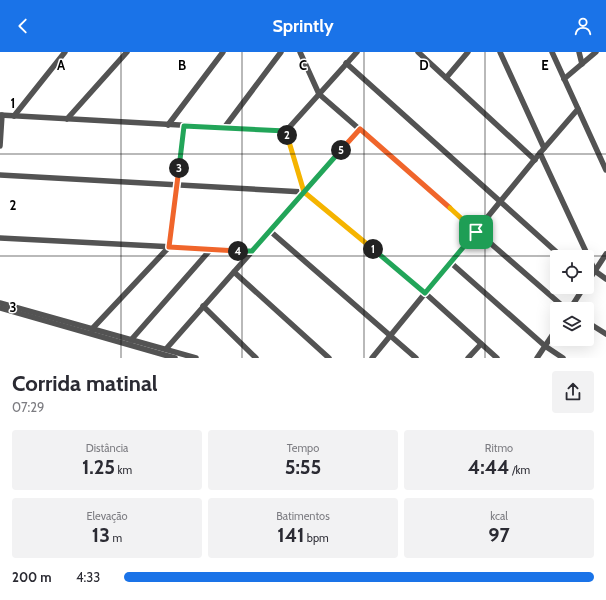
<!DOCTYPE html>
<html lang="pt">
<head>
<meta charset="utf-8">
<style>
	body { margin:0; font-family:Cabin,sans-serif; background:#f2f2f3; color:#2b2b33; height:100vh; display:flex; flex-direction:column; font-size:15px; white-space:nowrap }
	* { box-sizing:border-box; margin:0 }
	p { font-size:13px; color:#7c7c81 }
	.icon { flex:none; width:22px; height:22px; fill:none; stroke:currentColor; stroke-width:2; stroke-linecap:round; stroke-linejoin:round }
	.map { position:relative; height:306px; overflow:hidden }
	.sheet { display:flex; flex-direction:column; background:#fff; flex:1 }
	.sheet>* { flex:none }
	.tools { position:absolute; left:550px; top:198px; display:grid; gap:8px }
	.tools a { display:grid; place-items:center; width:44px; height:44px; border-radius:4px; background:#fff; box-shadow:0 4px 16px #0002; font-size:20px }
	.pin { position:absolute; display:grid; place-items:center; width:34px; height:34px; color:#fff; margin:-17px; border-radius:8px; box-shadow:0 2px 6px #0006 }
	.km { position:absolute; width:20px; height:20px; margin:-10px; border-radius:50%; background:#222; color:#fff; font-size:11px; line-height:20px; text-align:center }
	.round { display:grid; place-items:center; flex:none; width:42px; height:42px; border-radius:4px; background:#f2f2f3 }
	.overview { display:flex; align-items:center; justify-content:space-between; height:68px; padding:0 12px }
	h1 { font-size:22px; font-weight:700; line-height:30px }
	.figures { display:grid; grid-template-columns:repeat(3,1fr); gap:6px; height:68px; padding:4px 12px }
	.figures div { display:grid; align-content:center; border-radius:4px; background:#f2f2f3; text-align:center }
	.figures b { font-size:20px; font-weight:700 }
	.figures small { font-size:11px; font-weight:400 }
	.figures p { font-size:11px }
	ul { padding:0 12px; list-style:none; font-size:13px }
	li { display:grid; grid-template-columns:64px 48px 1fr; align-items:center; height:30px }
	li i { height:10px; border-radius:5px; background:#1a73e8 }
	header { display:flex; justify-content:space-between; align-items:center; height:52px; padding:0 12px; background:#1a73e8; color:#fff; font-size:18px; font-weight:700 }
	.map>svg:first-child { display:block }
</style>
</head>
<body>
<header><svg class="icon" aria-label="back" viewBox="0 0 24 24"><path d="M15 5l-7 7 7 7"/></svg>Sprintly<svg class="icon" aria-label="person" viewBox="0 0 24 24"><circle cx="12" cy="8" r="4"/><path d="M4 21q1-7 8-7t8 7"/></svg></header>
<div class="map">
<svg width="606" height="306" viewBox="0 0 606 306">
	<rect width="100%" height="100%" fill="#fff"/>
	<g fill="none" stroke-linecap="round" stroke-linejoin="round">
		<g stroke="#535353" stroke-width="5.5">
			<polyline points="300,0 319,42 566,257"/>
			<polyline points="418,0 535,108"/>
			<polyline points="500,0 544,96"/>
			<polyline points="552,0 606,118"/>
			<polyline points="579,0 582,12"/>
			<polyline points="346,11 562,205"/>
			<polyline points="446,26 468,0"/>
			<polyline points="564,27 596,0"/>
			<polyline points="578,57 540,101 595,219 606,227"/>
			<polyline points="0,63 286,79"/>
			<polyline points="14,64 65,0"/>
			<polyline points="67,67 127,0"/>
			<polyline points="168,73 223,0"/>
			<polyline points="224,76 281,0"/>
			<polyline points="286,79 304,140 425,241 497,306"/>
			<polyline points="286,79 357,0"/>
			<polyline points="0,94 2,63"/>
			<polyline points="0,123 304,140"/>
			<polyline points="270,179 416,306"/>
			<polyline points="0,186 252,199"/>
			<polyline points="450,210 545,294 563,306"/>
			<polyline points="234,220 329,306"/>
			<polyline points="587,231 606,202"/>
			<polyline points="0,251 196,306"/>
			<polyline points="203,254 256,306"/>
			<polyline points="0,256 175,306"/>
			<polyline points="570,257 584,235"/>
			<polyline points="587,270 606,282"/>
			<polyline points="92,277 169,195 184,74"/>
			<polyline points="131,288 211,197"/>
			<polyline points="166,297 360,77"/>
			<polyline points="372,306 540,101"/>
			<polyline points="468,306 481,292"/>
			<polyline points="537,306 557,276"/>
		</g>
	</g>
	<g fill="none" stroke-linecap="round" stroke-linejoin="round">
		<g stroke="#fff" stroke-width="8">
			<polyline id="split-1" points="373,197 425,241 476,180"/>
		</g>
		<g stroke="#fff" stroke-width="8">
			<polyline id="split-2" points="287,83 304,140 373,197"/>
		</g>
		<g stroke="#fff" stroke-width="8">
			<polyline id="split-3" points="179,116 184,74 286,79 287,83"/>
		</g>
		<g stroke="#fff" stroke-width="8">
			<polyline id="split-4" points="179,116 169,195 238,199"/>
		</g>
		<g stroke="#fff" stroke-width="8">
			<polyline id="split-5" points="238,199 252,199 341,98"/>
		</g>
		<g stroke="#fff" stroke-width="8">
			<polyline id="split-6" points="341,98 360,77 450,156"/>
		</g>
		<g stroke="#fff" stroke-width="8">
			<polyline id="split-7" points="450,156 476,180"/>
		</g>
		<use href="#split-1" stroke="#22a559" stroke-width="5"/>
		<use href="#split-2" stroke="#f5b400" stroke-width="5"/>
		<use href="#split-3" stroke="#22a559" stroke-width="5"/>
		<use href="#split-4" stroke="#f0652b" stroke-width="5"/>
		<use href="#split-5" stroke="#22a559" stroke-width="5"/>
		<use href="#split-6" stroke="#f0652b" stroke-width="5"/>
		<use href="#split-7" stroke="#f5b400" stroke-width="5"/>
	</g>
	<path fill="none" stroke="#000" stroke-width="1" stroke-opacity="0.55" d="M121 0V306M242 0V306M364 0V306M485 0V306M0 102H606M0 204H606"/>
	<g font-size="13" text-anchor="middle" font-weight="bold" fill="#000" stroke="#fff" stroke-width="3" stroke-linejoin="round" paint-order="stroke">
		<text x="61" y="18">A</text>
		<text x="182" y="18">B</text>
		<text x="303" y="18">C</text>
		<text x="424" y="18">D</text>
		<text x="545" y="18">E</text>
		<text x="13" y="56">1</text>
		<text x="13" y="158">2</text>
		<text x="13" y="260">3</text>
	</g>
</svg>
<div class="tools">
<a><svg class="icon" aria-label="locate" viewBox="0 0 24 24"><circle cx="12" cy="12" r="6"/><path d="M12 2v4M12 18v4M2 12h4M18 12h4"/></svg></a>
<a><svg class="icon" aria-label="layers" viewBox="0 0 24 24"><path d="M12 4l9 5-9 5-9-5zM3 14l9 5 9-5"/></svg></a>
</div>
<div class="pin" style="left:476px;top:180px;background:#1e9e55"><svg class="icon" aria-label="arrive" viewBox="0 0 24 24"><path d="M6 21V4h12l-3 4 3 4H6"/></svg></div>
<b class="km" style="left:373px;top:197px">1</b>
<b class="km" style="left:287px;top:83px">2</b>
<b class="km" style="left:179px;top:116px">3</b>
<b class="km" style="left:238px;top:199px">4</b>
<b class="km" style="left:341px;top:98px">5</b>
</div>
<section class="sheet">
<div class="overview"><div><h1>Corrida matinal</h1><p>07:29</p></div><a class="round"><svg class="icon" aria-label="share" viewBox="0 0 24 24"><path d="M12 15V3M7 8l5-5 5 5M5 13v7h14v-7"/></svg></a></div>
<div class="figures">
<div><p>Distância</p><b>1.25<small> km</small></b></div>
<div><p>Tempo</p><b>5:55</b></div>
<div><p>Ritmo</p><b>4:44<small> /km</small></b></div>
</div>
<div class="figures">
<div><p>Elevação</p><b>13<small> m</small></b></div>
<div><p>Batimentos</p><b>141<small> bpm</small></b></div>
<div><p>kcal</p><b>97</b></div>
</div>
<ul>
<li><b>200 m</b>4:33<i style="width:100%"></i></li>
</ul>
</section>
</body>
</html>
